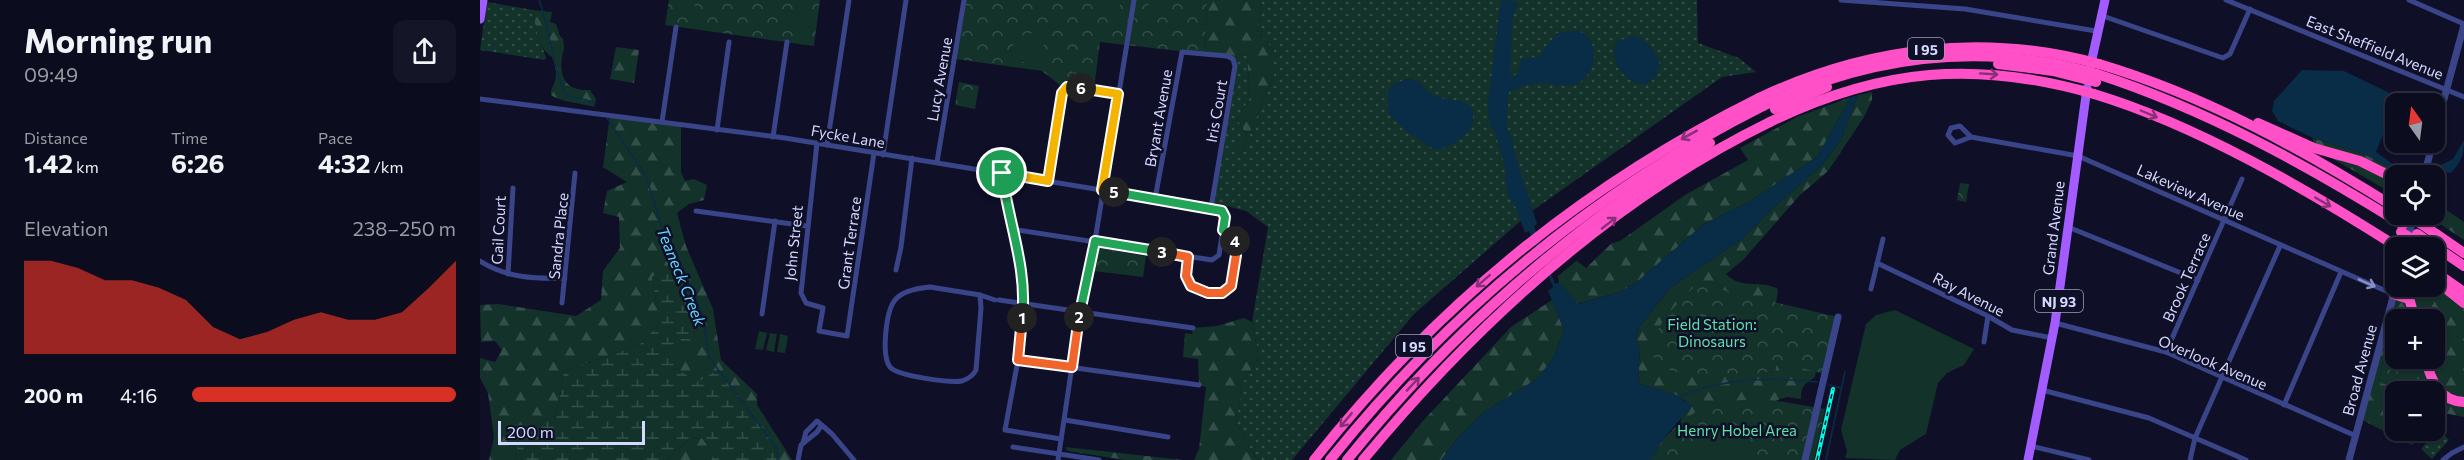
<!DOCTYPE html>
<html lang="en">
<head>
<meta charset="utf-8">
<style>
	body { margin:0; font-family:Commissioner,sans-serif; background:#141527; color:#f1f3f6; height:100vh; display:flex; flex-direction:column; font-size:22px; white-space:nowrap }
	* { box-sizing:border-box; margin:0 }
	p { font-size:20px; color:#9a9ba4 }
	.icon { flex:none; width:33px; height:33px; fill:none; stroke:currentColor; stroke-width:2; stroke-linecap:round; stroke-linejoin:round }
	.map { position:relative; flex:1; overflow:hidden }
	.side { display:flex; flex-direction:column; background:#0b0c1e; width:480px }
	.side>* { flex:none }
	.needle { width:39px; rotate:346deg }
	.fabs { position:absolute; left:1905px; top:93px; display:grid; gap:12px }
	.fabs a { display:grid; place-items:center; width:60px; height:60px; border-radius:12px; background:#0b0c1e; box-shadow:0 2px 4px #0004,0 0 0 2px #2b2c3c; font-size:30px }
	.scale { position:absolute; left:18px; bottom:15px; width:147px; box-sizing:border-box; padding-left:6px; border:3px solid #d5d9ff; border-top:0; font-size:16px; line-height:21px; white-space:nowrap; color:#d5d9ff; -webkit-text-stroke:4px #0f1028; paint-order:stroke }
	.pin { position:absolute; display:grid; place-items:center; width:51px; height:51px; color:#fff; margin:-26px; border:3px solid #fff; border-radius:50%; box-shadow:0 2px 6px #0007 }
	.km { position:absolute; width:30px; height:30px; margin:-15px; border-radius:50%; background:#222; color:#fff; font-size:16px; line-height:30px; text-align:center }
	.round { display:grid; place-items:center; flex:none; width:63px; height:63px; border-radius:12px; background:#141527 }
	.headline { display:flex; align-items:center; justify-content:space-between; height:102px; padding:0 24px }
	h1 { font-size:33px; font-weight:700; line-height:45px }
	.figures { display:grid; grid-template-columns:repeat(3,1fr); gap:9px; height:102px; padding:6px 24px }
	.figures div { display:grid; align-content:center }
	.figures b { font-size:26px; font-weight:700 }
	.figures small { font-size:16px; font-weight:400 }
	.figures p { font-size:16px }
	.chart { height:168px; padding:12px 24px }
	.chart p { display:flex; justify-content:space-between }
	.chart svg { width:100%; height:108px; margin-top:6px; fill:#d93025; opacity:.7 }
	ul { padding:0 24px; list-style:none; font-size:20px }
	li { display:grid; grid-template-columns:96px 72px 1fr; align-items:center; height:45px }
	li i { height:15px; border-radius:8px; background:#d93025 }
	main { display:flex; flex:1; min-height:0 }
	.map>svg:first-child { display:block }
</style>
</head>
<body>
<main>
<section class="side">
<div class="headline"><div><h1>Morning run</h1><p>09:49</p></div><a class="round"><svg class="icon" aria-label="share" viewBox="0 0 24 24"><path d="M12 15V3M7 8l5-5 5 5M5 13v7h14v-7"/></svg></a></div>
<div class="figures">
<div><p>Distance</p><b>1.42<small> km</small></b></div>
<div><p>Time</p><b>6:26</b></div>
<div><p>Pace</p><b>4:32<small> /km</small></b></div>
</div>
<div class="chart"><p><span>Elevation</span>238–250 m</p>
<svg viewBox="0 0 160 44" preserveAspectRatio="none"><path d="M0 44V6L10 6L20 9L30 14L40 14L50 17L60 22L70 33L80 38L90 35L100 30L110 27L120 30L130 30L140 27L150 17L160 6V44z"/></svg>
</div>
<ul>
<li><b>200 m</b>4:16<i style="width:100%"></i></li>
</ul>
</section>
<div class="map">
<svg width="1984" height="460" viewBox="0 0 1984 460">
	<defs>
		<pattern id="grass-dots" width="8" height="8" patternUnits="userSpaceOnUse" patternTransform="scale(1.5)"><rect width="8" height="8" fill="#12322a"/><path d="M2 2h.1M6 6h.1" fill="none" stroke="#344f4a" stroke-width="1.8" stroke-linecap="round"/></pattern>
		<pattern id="forest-firs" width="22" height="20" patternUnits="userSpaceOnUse" patternTransform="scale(1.5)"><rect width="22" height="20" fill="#12322a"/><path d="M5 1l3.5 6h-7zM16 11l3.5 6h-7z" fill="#344f4a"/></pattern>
		<pattern id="wetland-marsh" width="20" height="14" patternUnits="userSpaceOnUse" patternTransform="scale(1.5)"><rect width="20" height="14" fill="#12322a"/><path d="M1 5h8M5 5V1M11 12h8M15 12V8" fill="none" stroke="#344f4a"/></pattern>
		<pattern id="park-crowns" width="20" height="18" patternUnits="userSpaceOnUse" patternTransform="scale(1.5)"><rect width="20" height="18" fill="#12322a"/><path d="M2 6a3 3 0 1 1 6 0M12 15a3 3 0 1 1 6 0" fill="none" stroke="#344f4a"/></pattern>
	</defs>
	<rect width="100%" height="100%" fill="#0f1028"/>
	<g fill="url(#grass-dots)">
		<polygon points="782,0 1217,0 1218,43 1259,58 1276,72 1242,77 1052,211 934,314 812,460 777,460 756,423 762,383 779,358 772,322 788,227 766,211 732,202 757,54 767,56 770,98 757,119 767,136 759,158 794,76 794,50 778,33"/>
		<polygon points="7,2 53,10 55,25 66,58 65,60 0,50"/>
		<polygon points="1959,429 1969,440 1952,459 1941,449"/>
	</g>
	<g fill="url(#forest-firs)" fill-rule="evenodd">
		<polygon points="727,0 782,0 778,33 794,50 794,76 759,158 753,150 767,136 757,119 770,98 767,56 757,54 755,66 753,59 725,54"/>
		<path d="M53 10 72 12 70 22 76 24 80 36 83 39C83 42 84 44 84 48 84 51 82 54 82 57 79 79 87 91 110 90L116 99 114 107C102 103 80 102 71 95V90C78 79 77 68 72 57 58 49 55 25 53 10Z"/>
		<polygon points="136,47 159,50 154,83 130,79"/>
		<path d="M1392 92V100L1384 117 1348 171 1319 196 1263 260 1246 274C1261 290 1280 279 1298 289L1296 304 1287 301 1227 376 1295 371 1297 362 1336 370 1335 377C1325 384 1321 385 1321 399L1308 397 1300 399 1170 460 1185 437 1200 423 1207 402 1196 395 1160 384C1155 369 1164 353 1156 339L1160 326 1190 288 1263 238 1295 206 1341 166 1361 140 1378 95Z"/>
		<polygon points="1371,97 1337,157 1269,202 1224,224 1157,282 1140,292 1097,304 1079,282 1078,276 1095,262 1097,261 1106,268 1132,243 1140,241 1205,195 1268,160 1260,148 1317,117"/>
		<polygon points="130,115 201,125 201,172 205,181 214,179 227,185 224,200 209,204 197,213 206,246 233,309 241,360 277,394 277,405 312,460 299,460 288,431 196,368 196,339 215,338 214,317 195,290 172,277 180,324 159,345 84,371 77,415 41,429 35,460 9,460 14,437 8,393 0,378 0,358 15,362 22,350 15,341 1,342 0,305 18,304 96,316 121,300 123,271 140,248 139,217 123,213 127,191 147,182 123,167"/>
		<polygon points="1833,138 1884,154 1926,175 1916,176 1915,195 1833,147"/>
		<polygon points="1955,202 1984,222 1984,240 1947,215 1954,214"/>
		<path d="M1955 286 1984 306V417L1959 412 1955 417 1954 392H1916V430L1944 431 1932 445 1880 419 1913 294 1932 304 1929 287ZM1916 320H1954V358L1932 359 1939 391 1899 382 1905 349 1915 348Z"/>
		<polygon points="1072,300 1084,330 1074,357 1057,379 1004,412 976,440 961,460 911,460 942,422 1031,327"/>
		<polygon points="764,318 772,322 779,358 762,383 756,423 777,460 714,460 719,449 726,387 719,385 718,359 703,357 705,333 712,334 713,328 737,326"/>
		<polygon points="222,438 234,454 231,460 186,460 210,439"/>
		<polygon points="585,447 703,460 645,460 588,451"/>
	</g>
	<polygon fill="url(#wetland-marsh)" points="181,270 192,270 195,290 214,317 215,339 196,339 196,368 217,382 238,370 288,431 299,460 231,460 234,454 222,438 210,439 186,460 35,460 41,429 77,415 84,371 159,345 180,324 172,277"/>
	<g fill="url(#park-crowns)">
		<polygon points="189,0 340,0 334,46 185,25"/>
		<polygon points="484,0 727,0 725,54 620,42 614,88 609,92 595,90 589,92 562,71 476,59"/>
		<polygon points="479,82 499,86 495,109 475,105"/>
		<polygon points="1480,183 1489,184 1486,202 1477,200"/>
		<polygon points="619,248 666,256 663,277 614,271"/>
		<path d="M1217 284 1358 317 1345 374 1297 362 1295 371C1255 377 1212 381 1175 365 1167 327 1193 309 1217 284Z"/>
		<polygon points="1915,348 1916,358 1932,359 1940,391 1899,383 1905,349"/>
		<path d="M1266 400 1298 401 1345 409 1334 460H1170C1187 435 1207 411 1237 403 1246 400 1256 401 1266 400Z"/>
	</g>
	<g fill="#12322a">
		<polygon points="195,0 213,0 215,7 214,14 209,16 191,15 190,12 193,10"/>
		<path d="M620 0H641L637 14C627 17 618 12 620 0Z"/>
		<polygon points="669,0 688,0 687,14 677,18 668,15"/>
		<polygon points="319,12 329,15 326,30 329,34 326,37 321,33 307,30 307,20 312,14"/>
		<path d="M550 33 565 37 560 65 532 60C529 46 537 36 550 33Z"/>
		<polygon points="585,53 593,54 590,71 582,70"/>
		<polygon points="595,54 603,56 600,73 592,72"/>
		<polygon points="1415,310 1494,349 1484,365 1467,373 1458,383 1446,434 1420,450 1415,460 1365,458 1367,451 1361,430 1386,324 1396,315"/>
		<polygon points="279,331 287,333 283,350 275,349"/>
		<polygon points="290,333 297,334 294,352 286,350"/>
		<polygon points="300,334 308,336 305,353 297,352"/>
		<path d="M1245 422C1264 426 1273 441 1270 460H1211C1216 440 1220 422 1245 422Z"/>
	</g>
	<g fill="#092c47">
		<path d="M1021 0 1038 2 1032 19 1030 77 1038 74 1041 60 1050 57 1058 58 1077 33C1084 32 1093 30 1100 32 1122 40 1116 77 1096 84 1084 88 1072 82 1060 83 1049 83 1039 88 1029 91L1026 125 1032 139 1034 151 1057 224 1054 226 1075 284 1079 282 1098 304 1140 292 1157 282 1224 224 1269 202 1337 157 1371 97 1378 95 1361 140 1341 166 1295 206 1263 238 1190 288 1160 326 1156 339C1164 353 1155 369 1160 384L1196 395 1212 406 1185 437 1170 460H961L976 440 1004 412 1057 379 1074 357 1084 330 1068 291 1073 287 1049 231 1045 233 1036 208 1028 195 1025 178 1026 171 1015 132 1010 125 1009 119 1008 104Z"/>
		<path d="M1152 36C1166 38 1176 52 1180 65L1175 78 1166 84C1145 86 1129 60 1136 42Z"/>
		<path d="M1822 70 1864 71 1918 97 1896 152 1911 163 1930 171H1936L1955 168 1973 159 1984 140C1984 155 1981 162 1971 173L1955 171 1926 175 1884 154 1833 138 1798 121 1792 111 1794 101Z"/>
		<path d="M928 79C941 79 942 88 951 94 965 103 980 95 992 109 999 130 973 147 955 150L925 130 908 113V91L915 83Z"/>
	</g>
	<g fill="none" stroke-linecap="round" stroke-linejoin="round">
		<g stroke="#092c47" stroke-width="1.5">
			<path d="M59 0C66 15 78 90 87 95 96 99 106 98 115 103"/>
			<polyline points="127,118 166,176 182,228 203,267 224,318 228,356 298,450 297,460"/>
			<polyline points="1349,385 1361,388"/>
			<path d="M1197 397C1242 378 1289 377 1337 382"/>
			<polyline points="1346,460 1365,372"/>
		</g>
		<g stroke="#394588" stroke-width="5">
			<polyline points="1361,0 1485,9 1616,31"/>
			<polyline points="1746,0 1984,97"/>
			<polyline points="1929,0 1984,24"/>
			<polyline points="1620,15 1743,58 1750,54 1770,9"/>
			<polyline points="0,99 305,138 731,208 742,211 745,217 739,255 732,260 531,229"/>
			<polyline points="182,122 196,27"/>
			<polyline points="237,130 249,42"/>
			<polyline points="293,137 307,42"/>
			<polyline points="1491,137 1480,126 1471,128 1468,135 1475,143 1491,137 1598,156 1913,294"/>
			<polyline points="337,143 321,293 326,303 343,308 339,331 367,336 394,153"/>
			<polyline points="347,145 369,0"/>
			<polyline points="403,155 426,0"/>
			<polyline points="457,162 484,0"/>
			<polyline points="522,173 526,206 539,259 545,296 538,360 525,430 581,439"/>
			<polyline points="568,181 584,90 591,86 637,94"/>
			<polyline points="675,199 702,52 747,56 753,59 755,66 731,208"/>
			<polyline points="216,211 327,226"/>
			<polyline points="1588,227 1718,280"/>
			<path d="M708 257 706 276 711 286 728 293 746 292C756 283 759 248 753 237L743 230"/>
			<path d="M0 261C27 278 55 279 85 278"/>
			<polyline points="1397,263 1508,316 1532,330 1572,338"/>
			<polyline points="416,270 421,247 432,158"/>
			<polyline points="28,274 33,188"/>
			<path d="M450 287 500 295 501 308 496 370C493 376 488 379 482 381 470 383 417 376 410 367 401 355 406 311 415 300 422 291 439 288 450 287Z"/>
			<polyline points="1391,289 1403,239"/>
			<polyline points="500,295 515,300"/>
			<polyline points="519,300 713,328"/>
			<polyline points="82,303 95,173"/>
			<polyline points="282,314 295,221"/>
			<polyline points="1575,323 1686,352 1876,436"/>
			<polyline points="1504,342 1508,316"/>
			<polyline points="1686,352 1762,179"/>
			<polyline points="538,360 719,385"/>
			<polyline points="1562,390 1669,418 1766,460"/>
			<polyline points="1804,405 1861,272"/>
			<polyline points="585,420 688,437"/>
			<polyline points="323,443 326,432 337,421 352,434 374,460"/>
			<polyline points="1551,446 1609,460"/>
			<polyline points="533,447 619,460"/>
			<polyline points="318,460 321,445 337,432 341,426"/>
			<polyline points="578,460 600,312 613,253 654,0"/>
			<polyline points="1710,460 1715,438 1800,246"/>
			<polyline points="1963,460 1972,453 1984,447"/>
		</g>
		<g stroke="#394588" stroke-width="7">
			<polyline points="1954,136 1984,25"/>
			<polyline points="1944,176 1953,142"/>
			<polyline points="1926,248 1934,215"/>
			<polyline points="1325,460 1358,317"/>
			<polyline points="1869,460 1916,286"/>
		</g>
		<g stroke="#a25cff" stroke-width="9">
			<polyline points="0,19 3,0"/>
			<polyline points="1610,68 1625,0"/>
			<polyline points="1548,460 1575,323 1607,88"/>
		</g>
		<g stroke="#ff50c7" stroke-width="10">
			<path d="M1619 64C1724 95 1824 150 1916 208"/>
			<path d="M1617 74C1725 109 1827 165 1923 225"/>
			<path d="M1614 94C1717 125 1828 190 1919 248"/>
			<polyline points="1778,123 1834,148 1880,161 1916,179"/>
			<polyline points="1940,223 1984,253"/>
			<polyline points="1937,234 1984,266"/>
			<polyline points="1954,271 1984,292"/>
			<polyline points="1954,279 1984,303"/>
			<polyline points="1926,286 1935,320"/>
			<polyline points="1913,294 1929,299"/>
			<path d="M1945 358C1951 380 1959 401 1984 402"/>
			<path d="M834 460C957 305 1102 186 1279 98"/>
			<path d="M850 460C968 313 1114 191 1283 106"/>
			<path d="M867 460C968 335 1092 225 1230 143"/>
			<path d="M883 460C995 325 1132 199 1290 122"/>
		</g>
		<g stroke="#01ffe6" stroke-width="4">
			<polyline id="rail" points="1337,460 1353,389"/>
		</g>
		<use href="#rail" stroke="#0f1028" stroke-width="1.5" stroke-dasharray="4.5" stroke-linecap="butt"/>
		<g stroke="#ff50c7" stroke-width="10">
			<polyline points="1518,64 1573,71 1616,82"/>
			<path d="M1279 98C1386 47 1504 32 1619 64"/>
			<path d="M1283 106C1391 55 1501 41 1617 74"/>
			<polyline points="1295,109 1347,87"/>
			<path d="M1290 122C1401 68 1496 60 1614 94"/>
			<polyline points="1926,214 1940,223"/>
			<polyline points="1921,232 1935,241"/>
		</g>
	</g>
	<defs><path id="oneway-shaft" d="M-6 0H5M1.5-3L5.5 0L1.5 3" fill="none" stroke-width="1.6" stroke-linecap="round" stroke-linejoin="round" transform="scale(1.5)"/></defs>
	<g stroke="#873078">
		<use href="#oneway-shaft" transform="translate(1509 74) rotate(4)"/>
		<use href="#oneway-shaft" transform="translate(1669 114) rotate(23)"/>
		<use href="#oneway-shaft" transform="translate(1209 135) rotate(151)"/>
		<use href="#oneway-shaft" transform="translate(1843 202) rotate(30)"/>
		<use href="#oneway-shaft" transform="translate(1129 223) rotate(-38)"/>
		<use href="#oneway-shaft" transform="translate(1003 281) rotate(139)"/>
		<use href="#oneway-shaft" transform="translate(933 384) rotate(-47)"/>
		<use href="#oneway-shaft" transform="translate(866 420) rotate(130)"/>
	</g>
	<use stroke="#878fc4" href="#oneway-shaft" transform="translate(1887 283) rotate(24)"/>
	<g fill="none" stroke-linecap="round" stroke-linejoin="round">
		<g stroke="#fff" stroke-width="12">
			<path id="split-1" d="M522 173C528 222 548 269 542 318"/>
		</g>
		<g stroke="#fff" stroke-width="12">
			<polyline id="split-2" points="542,318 538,360 592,367 599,317"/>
		</g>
		<g stroke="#fff" stroke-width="12">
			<polyline id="split-3" points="599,317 615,241 682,252"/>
		</g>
		<g stroke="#fff" stroke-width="12">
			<polyline id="split-4" points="682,252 708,257 706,276 711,286 728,293 742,293 751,286 756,255 755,241"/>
		</g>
		<g stroke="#fff" stroke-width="12">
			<polyline id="split-5" points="634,192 742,211 745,217 743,230 753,237 755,241"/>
		</g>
		<g stroke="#fff" stroke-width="12">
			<polyline id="split-6" points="601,88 638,94 622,190 634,192"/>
		</g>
		<g stroke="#fff" stroke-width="12">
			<polyline id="split-7" points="522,173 568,181 582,93 587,87 601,88"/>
		</g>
		<use href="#split-1" stroke="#22a559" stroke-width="8"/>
		<use href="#split-2" stroke="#f0652b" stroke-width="8"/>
		<use href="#split-3" stroke="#22a559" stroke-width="8"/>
		<use href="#split-4" stroke="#f0652b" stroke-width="8"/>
		<use href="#split-5" stroke="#22a559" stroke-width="8"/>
		<use href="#split-6" stroke="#f5b400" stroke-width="8"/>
		<use href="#split-7" stroke="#f5b400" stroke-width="8"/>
	</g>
	<g text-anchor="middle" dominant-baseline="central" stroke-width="5" stroke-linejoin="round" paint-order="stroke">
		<g fill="#0f1028" stroke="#9a9dbe" stroke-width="1.5">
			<rect x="1428" y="38" width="36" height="22" rx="4.5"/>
			<rect x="1555" y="290" width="48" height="22" rx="4.5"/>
			<rect x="916" y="335" width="36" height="22" rx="4.5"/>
		</g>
		<g font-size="14" font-weight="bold" fill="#d5d9ff">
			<text x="1446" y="49">I 95</text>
			<text x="1579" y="301">NJ 93</text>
			<text x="934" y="346">I 95</text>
		</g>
		<g font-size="15" fill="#d5d9ff" stroke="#0f1028">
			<text transform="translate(1895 47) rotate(22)">East Sheffield Avenue</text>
			<text transform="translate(459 79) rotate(-80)">Lucy Avenue</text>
			<text transform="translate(736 111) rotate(-80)">Iris Court</text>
			<text transform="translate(678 118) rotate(-80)">Bryant Avenue</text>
			<text transform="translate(368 136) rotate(10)">Fycke Lane</text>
			<text transform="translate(1711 192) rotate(24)">Lakeview Avenue</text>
			<text transform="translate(1573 228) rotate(-83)">Grand Avenue</text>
			<text transform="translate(18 230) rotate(-87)">Gail Court</text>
			<text transform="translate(78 236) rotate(-84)">Sandra Place</text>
			<text transform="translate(313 243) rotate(-84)">John Street</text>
			<text transform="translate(369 243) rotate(-82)">Grant Terrace</text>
			<text transform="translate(1706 277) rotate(-66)">Brook Terrace</text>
			<text transform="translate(1489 294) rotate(27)">Ray Avenue</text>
			<text transform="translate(1733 362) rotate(23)">Overlook Avenue</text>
			<text transform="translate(1879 370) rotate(-75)">Broad Avenue</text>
		</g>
		<g font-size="15" fill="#5de3a7" stroke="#0f1028">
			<text x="1232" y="324">Field Station:<tspan x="1232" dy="17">Dinosaurs</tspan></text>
			<text x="1257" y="430">Henry Hobel Area</text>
		</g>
		<g font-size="16" font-style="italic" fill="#63d6ff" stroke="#0f1028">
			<text transform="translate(202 276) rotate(68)">Teaneck Creek</text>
		</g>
	</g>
</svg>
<div class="fabs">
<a><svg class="needle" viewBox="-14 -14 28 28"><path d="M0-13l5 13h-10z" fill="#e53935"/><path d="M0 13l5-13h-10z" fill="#9a9ba4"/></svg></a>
<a><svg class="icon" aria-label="locate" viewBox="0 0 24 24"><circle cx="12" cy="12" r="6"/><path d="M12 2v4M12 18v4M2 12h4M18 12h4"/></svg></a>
<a><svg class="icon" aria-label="layers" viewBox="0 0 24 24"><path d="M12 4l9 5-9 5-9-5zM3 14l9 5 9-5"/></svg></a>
<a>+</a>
<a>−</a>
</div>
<div class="scale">200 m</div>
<div class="pin" style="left:522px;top:173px;background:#1e9e55"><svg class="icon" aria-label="arrive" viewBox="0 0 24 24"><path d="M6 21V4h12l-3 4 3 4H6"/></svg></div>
<b class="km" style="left:542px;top:318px">1</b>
<b class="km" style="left:599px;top:317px">2</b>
<b class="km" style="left:682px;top:252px">3</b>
<b class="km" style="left:755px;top:241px">4</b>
<b class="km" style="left:634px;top:192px">5</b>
<b class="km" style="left:601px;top:88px">6</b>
</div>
</main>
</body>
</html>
